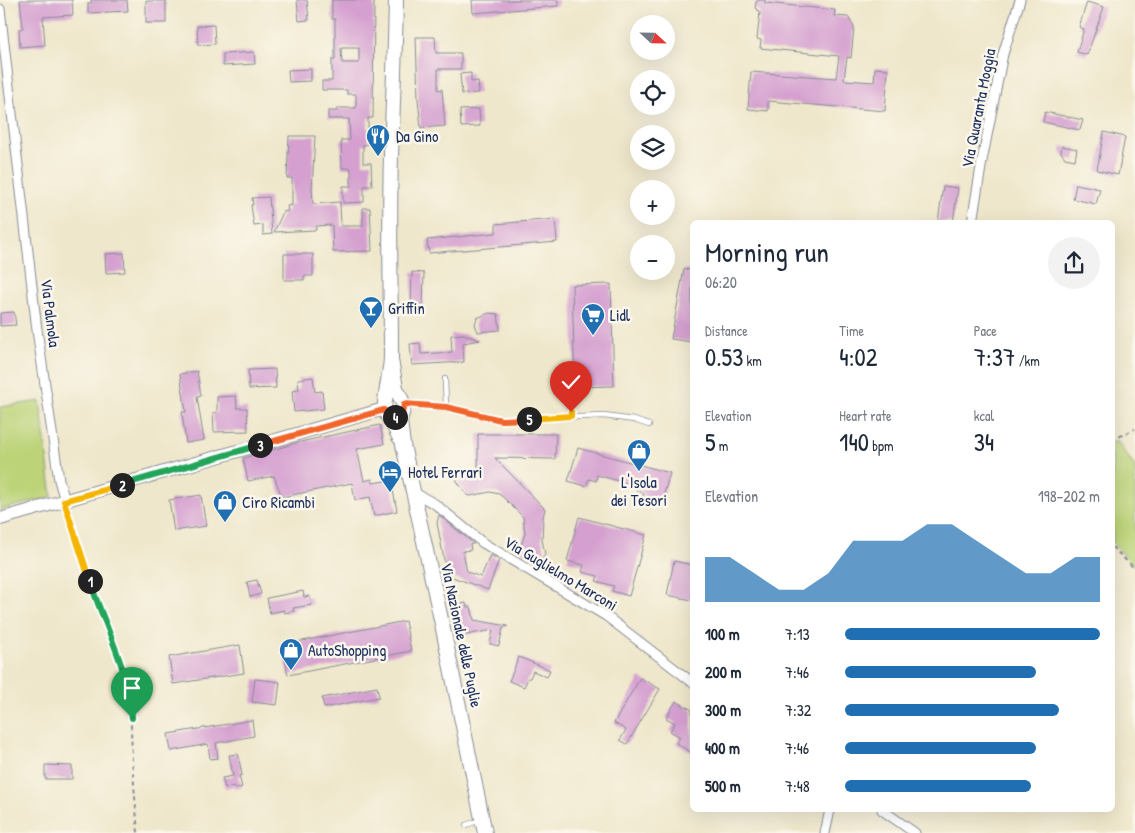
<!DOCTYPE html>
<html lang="en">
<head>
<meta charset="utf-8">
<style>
	body { margin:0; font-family:"Patrick Hand",sans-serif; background:#f2f2f3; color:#1f2937; height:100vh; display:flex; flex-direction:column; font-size:19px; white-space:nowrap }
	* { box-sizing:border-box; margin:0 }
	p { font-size:16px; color:#747a83 }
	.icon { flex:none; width:28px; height:28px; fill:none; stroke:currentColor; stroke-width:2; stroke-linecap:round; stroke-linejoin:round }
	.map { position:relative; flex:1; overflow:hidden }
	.side { position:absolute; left:690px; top:220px; width:425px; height:592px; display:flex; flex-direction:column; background:#fff; border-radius:8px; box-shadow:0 5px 20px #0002 }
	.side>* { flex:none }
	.needle { width:32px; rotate:112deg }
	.fabs { position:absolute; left:630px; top:15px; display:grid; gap:10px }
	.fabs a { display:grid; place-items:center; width:45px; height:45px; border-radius:50%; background:#fff; box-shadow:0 5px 20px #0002; font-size:25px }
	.pin { position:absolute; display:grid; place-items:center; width:42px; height:42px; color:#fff; margin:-51px -21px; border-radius:50% 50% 50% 0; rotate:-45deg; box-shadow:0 0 5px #0007 }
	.pin .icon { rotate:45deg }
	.km { position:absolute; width:25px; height:25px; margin:-12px; border-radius:50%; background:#222; color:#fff; font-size:14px; line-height:25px; text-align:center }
	.round { display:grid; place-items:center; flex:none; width:52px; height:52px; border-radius:26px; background:#f2f2f3 }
	.summary { display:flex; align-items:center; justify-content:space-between; height:85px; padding:0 15px }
	h1 { font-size:28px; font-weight:600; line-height:38px }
	.metrics { display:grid; grid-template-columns:repeat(3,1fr); gap:8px; height:85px; padding:5px 15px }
	.metrics div { display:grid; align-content:center }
	.metrics b { font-size:25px; font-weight:600 }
	.metrics small { font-size:14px; font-weight:400 }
	.metrics p { font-size:14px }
	.chart { height:140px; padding:10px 15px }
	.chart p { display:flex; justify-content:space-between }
	.chart svg { width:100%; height:90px; margin-top:5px; fill:#1f6fb2; opacity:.7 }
	ul { padding:0 15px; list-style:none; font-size:16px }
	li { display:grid; grid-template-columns:80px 60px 1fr; align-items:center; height:38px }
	li i { height:12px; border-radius:6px; background:#1f6fb2 }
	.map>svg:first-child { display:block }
</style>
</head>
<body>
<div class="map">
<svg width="1135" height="833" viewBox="0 0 1135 833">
	<rect width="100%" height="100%" fill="#fbf7ec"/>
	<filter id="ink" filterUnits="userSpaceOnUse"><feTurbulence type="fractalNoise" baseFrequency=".02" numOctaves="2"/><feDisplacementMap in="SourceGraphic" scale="10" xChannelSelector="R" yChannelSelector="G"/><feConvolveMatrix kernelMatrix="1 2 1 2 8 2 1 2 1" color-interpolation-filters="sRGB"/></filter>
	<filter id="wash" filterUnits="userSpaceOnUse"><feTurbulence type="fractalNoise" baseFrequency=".0096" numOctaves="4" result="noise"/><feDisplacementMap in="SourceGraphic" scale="20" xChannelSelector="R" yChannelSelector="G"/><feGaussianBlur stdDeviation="1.12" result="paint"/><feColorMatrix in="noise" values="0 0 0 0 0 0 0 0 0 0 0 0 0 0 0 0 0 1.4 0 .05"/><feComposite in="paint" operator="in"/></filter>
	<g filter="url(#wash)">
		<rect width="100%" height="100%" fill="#efe7cb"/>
		<g fill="#bcd377" stroke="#6c816a">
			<polygon points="40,401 52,497 0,510 0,407"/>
			<polygon points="1117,441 1135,467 1135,566 1113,544 1112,443"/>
		</g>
		<g id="blocks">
			<g fill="#d5a0d0" fill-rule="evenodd">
				<polygon points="20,0 72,0 73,15 43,17 45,45 20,47 19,29 23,28"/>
				<polygon points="91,0 127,0 128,11 88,13 88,3 91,3"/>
				<polygon points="297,0 307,0 309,20 299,21"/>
				<path d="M332 0H374L373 118H368V144L363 145V163H371L372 186H364V202L343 203V186H351V168H342L341 140H350L349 119H328V111H337V108H356V94H347V90H322V81H332V60H335V19H332ZM341 48H359V63H342Z"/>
				<polygon points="472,0 558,0 558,6 473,13"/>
				<polygon points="759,0 765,0 765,3 835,10 834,16 848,17 854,27 851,58 847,57 844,80 874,82 875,68 888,69 885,111 768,101 768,111 748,109 751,72 836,78 839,56 760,48 761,40 757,39 760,12 755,8 756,2"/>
				<rect x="146" y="1" width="20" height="22"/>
				<polygon points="1087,2 1104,7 1087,55 1077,52 1084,29 1079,27"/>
				<polygon points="214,25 215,44 198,45 197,26"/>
				<polygon points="416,37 435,37 436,53 461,53 461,69 438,69 438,90 442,89 445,126 421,128 418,99"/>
				<polygon points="254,52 255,64 223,66 223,54"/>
				<polygon points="311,69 311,81 289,82 288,70"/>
				<polygon points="471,73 471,82 478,81 479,93 462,94 460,74"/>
				<polygon points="479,109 480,126 461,127 460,110"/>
				<polygon points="1045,112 1083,120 1080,130 1043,122"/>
				<polygon points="1104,132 1125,137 1118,175 1097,170"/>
				<polygon points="289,136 315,136 312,189 313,204 340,202 341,226 363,226 363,208 370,208 372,251 333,252 332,225 316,226 316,230 274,232 283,212 288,211 287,206 292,205 292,178 287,178"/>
				<polygon points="1062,146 1077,149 1075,160 1065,158 1061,152"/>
				<polygon points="1076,184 1100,189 1096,204 1073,199"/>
				<polygon points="943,186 958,188 953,222 938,222"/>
				<polygon points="269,197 272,234 263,235 263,225 254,226 251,205 253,205 252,198"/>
				<polygon points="555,219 557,242 429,253 427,240 496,233 496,224"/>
				<polygon points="124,253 125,272 106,273 105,254"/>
				<polygon points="284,254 313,254 313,276 304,276 304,280 284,280"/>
				<polygon points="684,269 692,270 692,342 671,339"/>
				<polygon points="412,272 424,273 423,305 411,304"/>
				<polygon points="611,284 614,386 575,387 572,285"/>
				<polygon points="14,312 16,325 0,326 0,313"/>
				<polygon points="489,313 498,314 500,330 478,332 475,324 477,318"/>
				<polygon points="463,334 480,340 463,343 464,362 412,365 410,344 420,343 421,354 452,352 451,335"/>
				<polygon points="275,369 276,388 249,389 248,370"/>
				<polygon points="197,371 201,396 197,397 204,440 186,443 182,412 186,412 180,374"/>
				<polygon points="313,377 315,392 322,391 324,409 294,412 292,391 299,390 298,379"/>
				<polygon points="236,396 237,408 247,408 248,431 214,432 213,413 217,412 217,397"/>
				<polygon points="380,425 384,444 357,449 364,481 372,479 373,483 391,480 397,511 374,516 370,497 355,500 352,483 282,497 274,476 248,481 243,458 300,442"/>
				<polygon points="478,434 556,434 555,459 495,458 545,509 543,517 542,540 545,554 542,560 540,562 523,553 521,546 525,533 523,517 504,498 499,494 490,492 470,496 467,495 457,481 457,475 459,472 478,471"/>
				<polygon points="578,448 670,473 660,507 641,502 644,493 636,491 637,486 597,475 596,481 589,479 586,486 568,481"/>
				<polygon points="201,495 206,526 174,531 169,500"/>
				<polygon points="439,515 474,544 470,544 471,550 463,551 467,572 481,577 490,555 499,560 488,590 447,575 437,523"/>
				<polygon points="579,517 646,535 629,596 612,591 614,586 596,581 598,576 582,572 584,565 567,561"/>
				<polygon points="674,561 692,565 692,600 667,595"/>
				<polygon points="257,580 261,594 250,597 247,582"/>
				<polygon points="303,591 304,597 310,596 312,605 293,608 294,611 284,613 284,610 270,613 267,598"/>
				<polygon points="466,603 467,607 471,607 474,620 508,626 503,628 499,646 490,644 493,630 460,636 455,605"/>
				<polygon points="405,621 411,651 288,675 282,645"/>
				<polygon points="240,645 244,673 173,684 169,657"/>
				<polygon points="519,657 550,670 547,677 533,671 530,678 528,678 524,687 509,681"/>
				<polygon points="640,678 660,689 627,744 620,740 626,730 614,723"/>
				<polygon points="255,679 280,682 277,705 252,702"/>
				<polygon points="377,687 379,697 324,708 322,698"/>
				<polygon points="676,701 692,710 692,753 676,743 680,737 670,731 675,723 666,718"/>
				<polygon points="252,720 254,736 216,743 218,758 210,759 208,744 171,751 168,734"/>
				<polygon points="238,754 242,775 239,776 242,787 235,789 234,786 225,788 222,778 233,776 229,755"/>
				<polygon points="45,765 72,766 72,779 45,779"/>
			</g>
		</g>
	</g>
	<g filter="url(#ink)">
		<use href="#blocks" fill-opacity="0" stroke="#858b94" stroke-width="1"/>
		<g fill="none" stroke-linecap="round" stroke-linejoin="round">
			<g stroke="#858b94" stroke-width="6">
				<g id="lane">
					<polyline points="445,379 446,407"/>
					<polyline points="570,396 571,416"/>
					<polyline points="406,405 446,407 501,420 604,416 634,420 649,425"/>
					<polyline points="466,825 481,820"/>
				</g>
			</g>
			<g stroke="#858b94" stroke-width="11">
				<g id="street">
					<polyline points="0,9 37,330 59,480 65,501"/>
					<polyline points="972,222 982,161 1003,54 1020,0"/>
					<polyline points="413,492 435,504 483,543 606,616 692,682"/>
					<polyline points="882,810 915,833"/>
					<polyline points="825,833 830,810"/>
				</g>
			</g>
			<g stroke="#858b94" stroke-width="14">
				<polyline id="secondary" points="0,519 384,409"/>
			</g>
			<g stroke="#858b94" stroke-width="16">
				<g id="primary">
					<path d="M396 0C395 52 393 104 391 156 389 223 391 291 391 358 391 367 383 406 385 410 388 419 395 427 399 437"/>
					<polyline points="391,360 396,388 404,405 400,421 403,445 442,624 485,833"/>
				</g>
			</g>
			<g stroke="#858b94" stroke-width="2" stroke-dasharray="4 4" stroke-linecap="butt">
				<polyline points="1112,440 1135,429"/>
				<polyline points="68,511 92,586 120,656 130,695 132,760 138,833"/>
				<polyline points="1112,547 1135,569"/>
			</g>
			<use href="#lane" stroke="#fff" stroke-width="4.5"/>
			<use href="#street" stroke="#fff" stroke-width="9"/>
			<use href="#secondary" stroke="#fff" stroke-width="12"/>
			<use href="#primary" stroke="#fff" stroke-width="14"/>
		</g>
	</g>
	<g fill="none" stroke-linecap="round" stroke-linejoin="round" filter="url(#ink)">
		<g stroke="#fff" stroke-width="10">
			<path id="split-1" d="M90 581C105 628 128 666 132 718"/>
		</g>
		<g stroke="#fff" stroke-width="10">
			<polyline id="split-2" points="90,581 64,501 122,485"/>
		</g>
		<g stroke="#fff" stroke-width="10">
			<polyline id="split-3" points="122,485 260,445"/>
		</g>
		<g stroke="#fff" stroke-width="10">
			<polyline id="split-4" points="260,445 384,410 389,416 395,417"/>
		</g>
		<g stroke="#fff" stroke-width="10">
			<polyline id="split-5" points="395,417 402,414 404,404 446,407 501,420 529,419"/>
		</g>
		<g stroke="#fff" stroke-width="10">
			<polyline id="split-6" points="529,419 571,416 571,412"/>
		</g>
		<use href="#split-1" stroke="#22a559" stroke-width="6"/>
		<use href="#split-2" stroke="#f5b400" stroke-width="6"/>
		<use href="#split-3" stroke="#22a559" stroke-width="6"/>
		<use href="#split-4" stroke="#f0652b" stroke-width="6"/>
		<use href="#split-5" stroke="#f0652b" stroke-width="6"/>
		<use href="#split-6" stroke="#f5b400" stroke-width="6"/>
	</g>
	<defs>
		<g id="restaurant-pin" transform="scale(1.25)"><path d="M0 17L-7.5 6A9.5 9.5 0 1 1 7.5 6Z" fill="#1f6fb2" stroke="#fbf7ec"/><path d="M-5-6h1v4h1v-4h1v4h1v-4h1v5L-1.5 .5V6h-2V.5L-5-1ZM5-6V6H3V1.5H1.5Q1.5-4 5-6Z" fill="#fff"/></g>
		<g id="bar-pin" transform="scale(1.25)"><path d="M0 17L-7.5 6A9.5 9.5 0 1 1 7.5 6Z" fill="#1f6fb2" stroke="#fbf7ec"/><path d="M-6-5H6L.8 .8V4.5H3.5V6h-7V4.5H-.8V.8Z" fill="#fff"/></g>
		<g id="supermarket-pin" transform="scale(1.25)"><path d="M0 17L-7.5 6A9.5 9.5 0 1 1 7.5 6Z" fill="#1f6fb2" stroke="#fbf7ec"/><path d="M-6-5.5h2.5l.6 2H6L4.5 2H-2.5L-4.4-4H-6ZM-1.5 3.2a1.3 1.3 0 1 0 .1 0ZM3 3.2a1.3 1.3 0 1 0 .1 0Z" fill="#fff"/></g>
		<g id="shop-pin" transform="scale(1.25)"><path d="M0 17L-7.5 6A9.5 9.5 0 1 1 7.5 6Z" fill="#1f6fb2" stroke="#fbf7ec"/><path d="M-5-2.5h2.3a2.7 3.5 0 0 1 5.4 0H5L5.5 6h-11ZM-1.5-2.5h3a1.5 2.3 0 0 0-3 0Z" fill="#fff"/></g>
		<g id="hotel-pin" transform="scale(1.25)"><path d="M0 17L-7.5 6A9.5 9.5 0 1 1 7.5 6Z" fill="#1f6fb2" stroke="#fbf7ec"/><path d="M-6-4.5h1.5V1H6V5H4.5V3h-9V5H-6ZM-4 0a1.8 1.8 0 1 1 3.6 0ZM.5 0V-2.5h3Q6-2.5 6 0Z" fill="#fff"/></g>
	</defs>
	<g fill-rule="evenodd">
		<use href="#restaurant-pin" x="378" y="136"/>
		<use href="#bar-pin" x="371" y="308"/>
		<use href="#supermarket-pin" x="593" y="315"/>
		<use href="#shop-pin" x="639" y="451"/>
		<use href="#hotel-pin" x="390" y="472"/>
		<use href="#shop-pin" x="225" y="502"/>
		<use href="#shop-pin" x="291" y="650"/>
	</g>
	<g text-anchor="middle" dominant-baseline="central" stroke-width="5" stroke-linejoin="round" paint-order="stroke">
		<g font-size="16" fill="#1b2f5e" stroke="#fbf7ec">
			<text transform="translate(978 108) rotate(-79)">Via Quaranta Moggia</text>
			<text transform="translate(51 313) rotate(83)">Via Palmola</text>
			<text transform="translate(561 573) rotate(31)">Via Guglielmo Marconi</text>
			<text transform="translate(462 635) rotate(78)">Via Nazionale delle Puglie</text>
		</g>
		<g font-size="16" fill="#1b2f5e" stroke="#fbf7ec" text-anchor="start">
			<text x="396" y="136">Da Gino</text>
			<text x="388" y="308">Griffin</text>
			<text x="610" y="315">Lidl</text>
			<text x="408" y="472">Hotel Ferrari</text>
			<text x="639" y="482" text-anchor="middle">L'Isola<tspan x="639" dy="18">dei Tesori</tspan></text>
			<text x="242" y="502">Ciro Ricambi</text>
			<text x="308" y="650">AutoShopping</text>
		</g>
	</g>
</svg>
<div class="fabs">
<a><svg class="needle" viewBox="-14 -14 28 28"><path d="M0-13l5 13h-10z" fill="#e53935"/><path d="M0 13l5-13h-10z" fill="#747a83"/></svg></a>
<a><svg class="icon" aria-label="locate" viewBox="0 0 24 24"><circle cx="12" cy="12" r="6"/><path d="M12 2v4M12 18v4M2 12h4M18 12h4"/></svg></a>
<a><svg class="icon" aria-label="layers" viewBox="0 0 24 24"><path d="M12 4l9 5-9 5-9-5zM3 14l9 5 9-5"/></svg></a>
<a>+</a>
<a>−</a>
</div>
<div class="pin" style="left:132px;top:718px;background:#1e9e55"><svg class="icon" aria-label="arrive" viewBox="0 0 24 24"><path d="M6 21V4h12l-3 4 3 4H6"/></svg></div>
<div class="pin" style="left:571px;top:412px;background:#d93025"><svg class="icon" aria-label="check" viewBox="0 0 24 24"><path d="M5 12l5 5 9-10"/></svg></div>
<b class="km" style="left:90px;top:581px">1</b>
<b class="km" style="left:122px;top:485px">2</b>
<b class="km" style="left:260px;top:445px">3</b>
<b class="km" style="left:395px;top:417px">4</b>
<b class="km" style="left:529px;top:419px">5</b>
<section class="side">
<div class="summary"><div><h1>Morning run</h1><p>06:20</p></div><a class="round"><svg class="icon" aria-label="share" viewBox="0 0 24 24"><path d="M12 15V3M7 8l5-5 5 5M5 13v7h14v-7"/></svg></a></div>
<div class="metrics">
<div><p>Distance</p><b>0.53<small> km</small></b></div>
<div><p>Time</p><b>4:02</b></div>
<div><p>Pace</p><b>7:37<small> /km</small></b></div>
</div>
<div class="metrics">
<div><p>Elevation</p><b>5<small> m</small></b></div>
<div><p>Heart rate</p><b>140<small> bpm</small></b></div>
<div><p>kcal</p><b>34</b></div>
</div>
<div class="chart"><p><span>Elevation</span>198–202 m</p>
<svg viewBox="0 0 160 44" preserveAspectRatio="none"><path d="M0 44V22L10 22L20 30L30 38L40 38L50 30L60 14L70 14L80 14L90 6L100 6L110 14L120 22L130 30L140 30L150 22L160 22V44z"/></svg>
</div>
<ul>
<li><b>100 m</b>7:13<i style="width:100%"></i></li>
<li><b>200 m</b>7:46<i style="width:75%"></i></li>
<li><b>300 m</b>7:32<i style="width:84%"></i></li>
<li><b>400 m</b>7:46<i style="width:75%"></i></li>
<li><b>500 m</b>7:48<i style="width:73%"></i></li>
</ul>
</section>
</div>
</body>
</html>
